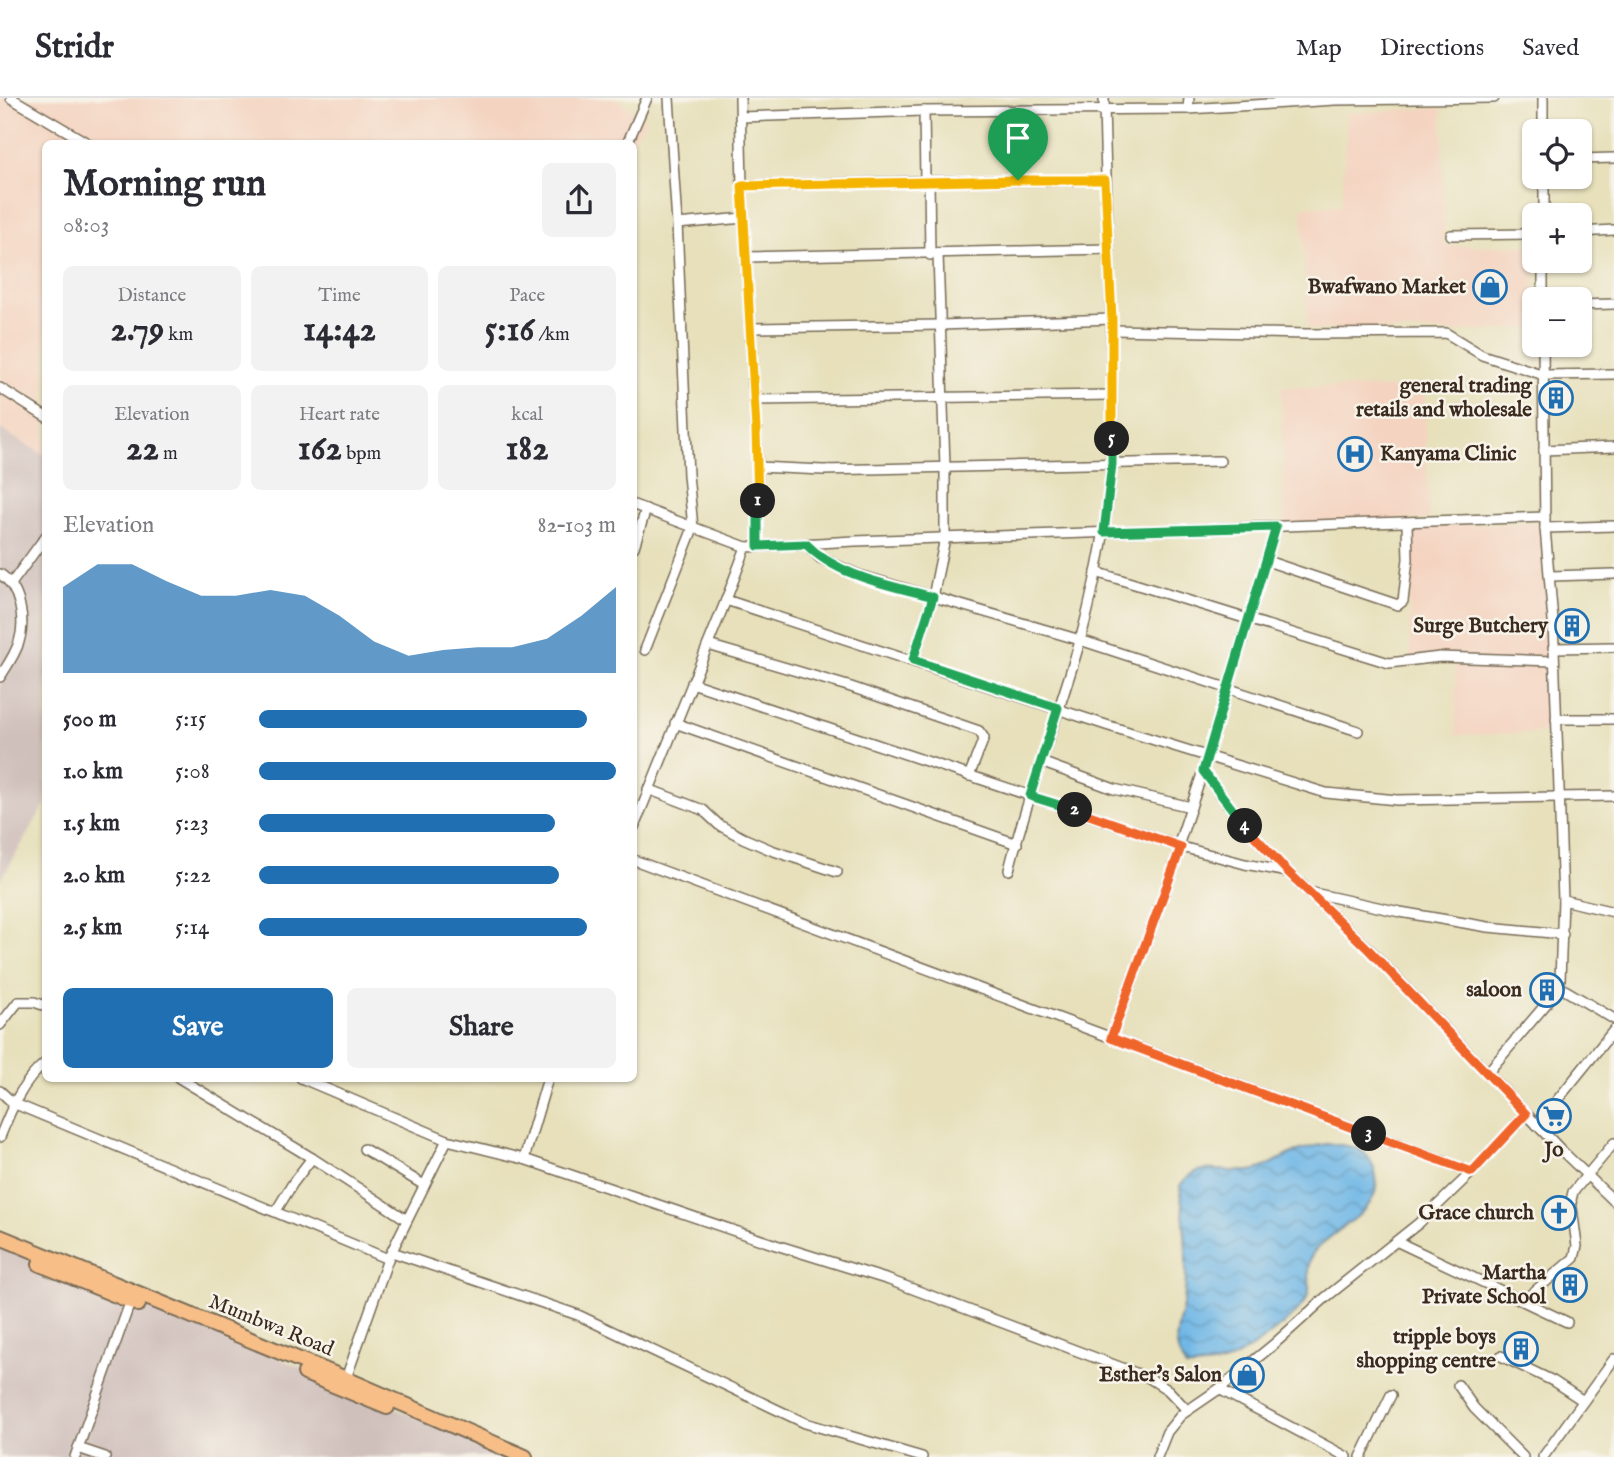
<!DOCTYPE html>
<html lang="en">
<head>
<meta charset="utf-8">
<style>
	body { margin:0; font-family:"IM FELL English",serif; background:#f2f2f3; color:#2b2b33; height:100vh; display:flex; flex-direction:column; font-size:26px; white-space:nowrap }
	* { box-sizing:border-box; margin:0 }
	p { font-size:23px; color:#7c7c81 }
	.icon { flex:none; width:38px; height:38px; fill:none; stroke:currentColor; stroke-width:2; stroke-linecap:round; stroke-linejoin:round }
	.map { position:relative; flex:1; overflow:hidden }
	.panel { position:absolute; left:42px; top:42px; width:595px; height:942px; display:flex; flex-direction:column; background:#fff; border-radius:10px; box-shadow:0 2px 5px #0004 }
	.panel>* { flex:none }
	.fabs { position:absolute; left:1522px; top:21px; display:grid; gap:14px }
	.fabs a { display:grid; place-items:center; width:70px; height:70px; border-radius:10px; background:#fff; box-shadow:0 2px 5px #0004; font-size:35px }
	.pin { position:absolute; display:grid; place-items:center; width:60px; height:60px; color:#fff; margin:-72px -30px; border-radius:50% 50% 50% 0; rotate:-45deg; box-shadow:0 0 7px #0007 }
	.pin .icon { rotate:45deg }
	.km { position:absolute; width:35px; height:35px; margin:-18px; border-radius:50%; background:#222; color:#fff; font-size:19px; line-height:35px; text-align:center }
	.round { display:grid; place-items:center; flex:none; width:74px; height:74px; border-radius:10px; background:#f2f2f3 }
	.overview { display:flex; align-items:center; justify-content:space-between; height:119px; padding:0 21px }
	h1 { font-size:38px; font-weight:700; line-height:52px }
	.figures { display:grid; grid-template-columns:repeat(3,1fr); gap:10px; height:119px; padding:7px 21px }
	.figures div { display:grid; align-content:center; border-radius:10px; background:#f2f2f3; text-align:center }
	.figures b { font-size:35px; font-weight:700 }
	.figures small { font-size:19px; font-weight:400 }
	.figures p { font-size:19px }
	.chart { height:196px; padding:14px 21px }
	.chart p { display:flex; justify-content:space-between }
	.chart svg { width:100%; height:126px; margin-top:7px; fill:#1f6fb2; opacity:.7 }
	.cta { display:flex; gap:14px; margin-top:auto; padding:14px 21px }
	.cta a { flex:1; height:80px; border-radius:10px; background:#1f6fb2; color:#fff; font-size:28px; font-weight:700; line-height:80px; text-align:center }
	.cta a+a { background:#f2f2f3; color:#2b2b33 }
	ul { padding:0 21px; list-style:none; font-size:23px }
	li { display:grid; grid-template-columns:112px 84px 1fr; align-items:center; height:52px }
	li i { height:18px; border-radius:9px; background:#1f6fb2 }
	header { display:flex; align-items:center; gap:42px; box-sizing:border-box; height:98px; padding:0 35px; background:#fff; border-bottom:2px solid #e1e1e2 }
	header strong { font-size:33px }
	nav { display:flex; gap:38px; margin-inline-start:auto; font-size:24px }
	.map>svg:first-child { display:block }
</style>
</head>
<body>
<header>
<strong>Stridr</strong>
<nav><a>Map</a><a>Directions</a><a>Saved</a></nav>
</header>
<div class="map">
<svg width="1614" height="1359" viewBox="0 0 1614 1359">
	<defs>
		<pattern id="water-waves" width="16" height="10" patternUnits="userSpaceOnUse" patternTransform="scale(1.75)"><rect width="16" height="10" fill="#6fb7e6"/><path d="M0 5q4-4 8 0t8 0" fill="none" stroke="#5c95ba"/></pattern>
	</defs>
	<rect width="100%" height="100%" fill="#f7f3e8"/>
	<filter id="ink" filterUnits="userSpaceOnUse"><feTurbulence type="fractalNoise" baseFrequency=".0143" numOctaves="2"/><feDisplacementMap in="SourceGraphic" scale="14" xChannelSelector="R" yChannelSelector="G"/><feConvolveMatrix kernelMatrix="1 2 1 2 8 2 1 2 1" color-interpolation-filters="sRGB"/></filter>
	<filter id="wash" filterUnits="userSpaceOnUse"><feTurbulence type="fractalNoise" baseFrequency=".00686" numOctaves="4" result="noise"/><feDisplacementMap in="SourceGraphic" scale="28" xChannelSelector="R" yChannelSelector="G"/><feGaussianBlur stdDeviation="1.57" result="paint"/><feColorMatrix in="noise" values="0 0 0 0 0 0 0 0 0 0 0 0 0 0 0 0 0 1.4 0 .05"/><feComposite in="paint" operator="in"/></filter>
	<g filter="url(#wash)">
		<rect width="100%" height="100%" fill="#e7e0bb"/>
		<g fill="#f4d3c0">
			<polygon points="0,0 614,0 646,22 631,46 46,46 45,361 0,335"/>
			<polygon points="1442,10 1444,148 1533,148 1535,230 1447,234 1308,231 1302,109 1342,107 1347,15"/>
			<polygon points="1281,289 1424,290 1429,421 1285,427"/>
			<polygon points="1539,425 1557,634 1456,637 1455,566 1410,563 1409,428"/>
		</g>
		<g fill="#d0c0bc">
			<polygon points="0,331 46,358 45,706 0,783"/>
			<polygon points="0,1140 332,1283 507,1359 0,1359"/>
		</g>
		<path fill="url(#water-waves)" stroke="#557082" stroke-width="2" d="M1327 1046C1344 1047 1364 1047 1372 1066 1393 1113 1334 1127 1313 1155 1305 1166 1312 1184 1308 1197 1302 1216 1242 1260 1223 1265 1211 1268 1198 1268 1186 1270 1169 1242 1179 1231 1184 1202 1186 1192 1186 1180 1186 1169 1187 1141 1183 1115 1180 1088 1198 1061 1222 1076 1250 1073 1265 1072 1276 1062 1290 1056 1302 1051 1314 1048 1327 1046Z"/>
	</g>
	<g filter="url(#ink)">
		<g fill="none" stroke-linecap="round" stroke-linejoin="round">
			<g stroke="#776a55" stroke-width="12">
				<g id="street">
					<polyline points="11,0 89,46"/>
					<polyline points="740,0 742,88 758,369 758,448"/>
					<polyline points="1543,0 1543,33"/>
					<polyline points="1188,11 1189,0"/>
					<polyline points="924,13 925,83"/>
					<polyline points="740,19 924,13 1188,11 1335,2 1494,0"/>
					<polyline points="627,46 647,0"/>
					<polyline points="1580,61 1614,60"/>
					<polyline points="929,83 930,157"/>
					<polyline points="742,88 929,83 1105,82"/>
					<polyline points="1544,117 1544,79"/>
					<polyline points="677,126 744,120"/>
					<polyline points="1580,134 1614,132"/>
					<polyline points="1451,137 1535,136"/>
					<polyline points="746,159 1109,151"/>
					<polyline points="1543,201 1543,163"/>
					<polyline points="1580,207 1614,206"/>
					<polyline points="750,230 941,227 1112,221"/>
					<polyline points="1112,232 1307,236 1446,235 1482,257 1544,277 1614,276"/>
					<polyline points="0,290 46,319"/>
					<polyline points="754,302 1112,297"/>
					<polyline points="1544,352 1614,349"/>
					<polyline points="758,369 823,372 1220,363"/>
					<polyline points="634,407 746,449"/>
					<polyline points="1276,429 1203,673 1242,725 1288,774 1366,848 1560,1051 1614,1103"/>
					<polyline points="1545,430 1614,428"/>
					<polyline points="806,446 820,460 859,477 1080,542 1358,633"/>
					<polyline points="634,449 646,411"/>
					<polyline points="1267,463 1398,507 1403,503 1408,461 1407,426"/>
					<polyline points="1096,474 1389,565 1440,559 1554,563"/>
					<path d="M0 476C20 489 26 522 19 544 15 557 7 568 0 579"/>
					<polyline points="1551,478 1614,476"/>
					<polyline points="11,486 46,438"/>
					<polyline points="726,502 746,449 855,443 1545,419"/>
					<polyline points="708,547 851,589 979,633 984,640 969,678"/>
					<polyline points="1553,550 1614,549"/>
					<polyline points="645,552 693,430 688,377 677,126 669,0"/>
					<polyline points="913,562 933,499 945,440 945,369 938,156"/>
					<polyline points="692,585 1139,734 1178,748 1245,766 1288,774"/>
					<polyline points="1556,621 1614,621"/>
					<polyline points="675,625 1017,746"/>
					<polyline points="1041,664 1114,691 1191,709"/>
					<polyline points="648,691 703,712 719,727 743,740 771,752 837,774"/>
					<polyline points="634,729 726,502 1106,627 1326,695 1397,702 1614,698"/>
					<polyline points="1178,748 1203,673"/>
					<polyline points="634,762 1472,1074"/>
					<path d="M1009 772C1028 694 1058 620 1080 543 1091 503 1100 460 1106 419 1113 371 1113 324 1112 276 1112 184 1105 92 1104 0"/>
					<polyline points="1309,794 1400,814 1488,829 1563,836"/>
					<polyline points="1563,802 1614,814"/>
					<polyline points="1558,888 1614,921"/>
					<polyline points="0,927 18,904 34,904 46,908"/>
					<polyline points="1111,940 1181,749"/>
					<polyline points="1488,974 1547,905 1560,882 1563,802 1553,523 1545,430 1543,247"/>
					<polyline points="179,980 312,1060 407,1122"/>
					<polyline points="301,980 447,1042 524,1061 776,1147 889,1182 1149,1280 1168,1292 1187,1312"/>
					<polyline points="0,993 13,1005 388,1161"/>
					<polyline points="1537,1027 1614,932"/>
					<path d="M0 1039C11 1011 22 984 46 964"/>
					<polyline points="364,1051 424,1087"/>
					<polyline points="524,1061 548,980"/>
					<polyline points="276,1113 293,1085 312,1060"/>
					<polyline points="1398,1144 1567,1224"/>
					<polyline points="392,1154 578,1217 805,1325 922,1359"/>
					<polyline points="1523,1203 1574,1160 1577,1148 1571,1102 1573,1094 1614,1045"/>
					<polyline points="1501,1258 1553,1283 1582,1302"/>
					<polyline points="344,1286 388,1161 447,1042"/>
					<polyline points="1458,1287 1474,1310 1523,1359"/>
					<polyline points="1219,1291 1347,1359"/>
					<polyline points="78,1350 105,1359"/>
					<polyline points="75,1359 132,1199"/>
					<polyline points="1157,1359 1167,1334 1181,1317 1219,1291 1273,1247 1325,1200 1419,1125 1472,1074 1526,1016"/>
					<polyline points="1361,1359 1391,1297"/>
					<polyline points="1543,1359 1614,1261"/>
				</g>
			</g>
			<g stroke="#776a55" stroke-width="18">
				<g id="primary">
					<polyline points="0,1139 346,1281 525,1359"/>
					<polyline points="40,1166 138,1206"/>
					<polyline points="305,1275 387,1309"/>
				</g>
			</g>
			<use href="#street" stroke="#fff" stroke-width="9"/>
			<use href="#primary" stroke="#f7be88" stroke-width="14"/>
		</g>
	</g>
	<g fill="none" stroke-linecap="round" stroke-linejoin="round" filter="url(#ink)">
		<g stroke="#fff" stroke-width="14">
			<polyline id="split-1" points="758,403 756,331 742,88 1018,82"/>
		</g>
		<g stroke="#fff" stroke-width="14">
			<path id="split-2" d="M758 403V448L806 446C838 479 890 487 933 499L913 562 1058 610 1030 698 1075 712"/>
		</g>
		<g stroke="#fff" stroke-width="14">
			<polyline id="split-3" points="1075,712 1181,749 1111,940 1369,1036"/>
		</g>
		<g stroke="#fff" stroke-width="14">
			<polyline id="split-4" points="1245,728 1288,774 1366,849 1526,1016 1472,1074 1369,1036"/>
		</g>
		<g stroke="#fff" stroke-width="14">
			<polyline id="split-5" points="1112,341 1112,366 1104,434 1276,429 1203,673 1245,728"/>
		</g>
		<g stroke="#fff" stroke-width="14">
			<polyline id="split-6" points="1018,82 1105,82 1112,221 1112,341"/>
		</g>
		<use href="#split-1" stroke="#f5b400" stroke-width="9"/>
		<use href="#split-2" stroke="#22a559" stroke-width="9"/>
		<use href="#split-3" stroke="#f0652b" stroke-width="9"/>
		<use href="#split-4" stroke="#f0652b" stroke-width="9"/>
		<use href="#split-5" stroke="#22a559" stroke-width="9"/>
		<use href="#split-6" stroke="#f5b400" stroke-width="9"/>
	</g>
	<defs>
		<g id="shop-ring" transform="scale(1.75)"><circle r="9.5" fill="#f7f3e8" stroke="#1f6fb2" stroke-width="1.5"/><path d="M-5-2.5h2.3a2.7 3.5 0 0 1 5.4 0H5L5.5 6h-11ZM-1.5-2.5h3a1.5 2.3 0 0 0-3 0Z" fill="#1f6fb2"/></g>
		<g id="building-ring" transform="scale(1.75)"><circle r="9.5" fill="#f7f3e8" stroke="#1f6fb2" stroke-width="1.5"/><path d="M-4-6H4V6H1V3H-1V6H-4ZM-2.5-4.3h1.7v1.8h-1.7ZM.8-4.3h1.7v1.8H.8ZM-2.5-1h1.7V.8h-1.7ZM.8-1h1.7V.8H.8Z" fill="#1f6fb2"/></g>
		<g id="hospital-ring" transform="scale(1.75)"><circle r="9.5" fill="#f7f3e8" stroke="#1f6fb2" stroke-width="1.5"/><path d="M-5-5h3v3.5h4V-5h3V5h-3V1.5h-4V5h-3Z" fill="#1f6fb2"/></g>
		<g id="supermarket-ring" transform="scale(1.75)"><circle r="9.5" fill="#f7f3e8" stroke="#1f6fb2" stroke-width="1.5"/><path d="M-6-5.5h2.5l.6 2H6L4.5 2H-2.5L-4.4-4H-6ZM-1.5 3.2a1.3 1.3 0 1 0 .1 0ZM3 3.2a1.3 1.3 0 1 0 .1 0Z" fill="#1f6fb2"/></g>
		<g id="church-ring" transform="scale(1.75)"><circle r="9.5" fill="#f7f3e8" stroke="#1f6fb2" stroke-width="1.5"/><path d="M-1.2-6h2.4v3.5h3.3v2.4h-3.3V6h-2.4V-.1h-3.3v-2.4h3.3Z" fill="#1f6fb2"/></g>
	</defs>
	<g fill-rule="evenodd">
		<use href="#shop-ring" x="1490" y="189"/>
		<use href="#building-ring" x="1556" y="300"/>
		<use href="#hospital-ring" x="1355" y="356"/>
		<use href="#building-ring" x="1572" y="528"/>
		<use href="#building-ring" x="1547" y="892"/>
		<use href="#supermarket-ring" x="1554" y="1018"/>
		<use href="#church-ring" x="1559" y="1115"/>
		<use href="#building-ring" x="1570" y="1187"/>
		<use href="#building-ring" x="1521" y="1251"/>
		<use href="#shop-ring" x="1247" y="1277"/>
	</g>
	<g text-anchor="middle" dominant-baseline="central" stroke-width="5" stroke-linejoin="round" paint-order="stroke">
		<g font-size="21" font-weight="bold" fill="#3b2a1e" stroke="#f7f3e8" text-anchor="end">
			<text x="1466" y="189">Bwafwano Market</text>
			<text x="1532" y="288">general trading<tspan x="1532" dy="24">retails and wholesale</tspan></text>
			<text x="1380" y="356" text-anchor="start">Kanyama Clinic</text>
			<text x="1548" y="528">Surge Butchery</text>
			<text x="1522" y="892">saloon</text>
			<text x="1554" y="1052" text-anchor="middle">Jo</text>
			<text x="1534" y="1115">Grace church</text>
			<text x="1546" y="1175">Martha<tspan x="1546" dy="24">Private School</tspan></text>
			<text x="1496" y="1239">tripple boys<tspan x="1496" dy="24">shopping centre</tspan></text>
			<text x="1222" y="1277">Esther's Salon</text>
		</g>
		<g font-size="21" fill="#3b2a1e" stroke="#f7f3e8">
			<text transform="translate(271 1228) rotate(22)">Mumbwa Road</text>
		</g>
	</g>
</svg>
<div class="fabs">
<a><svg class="icon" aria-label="locate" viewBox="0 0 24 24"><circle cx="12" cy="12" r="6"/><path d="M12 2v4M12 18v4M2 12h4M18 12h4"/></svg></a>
<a>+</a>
<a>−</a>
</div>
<div class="pin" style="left:1018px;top:82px;background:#1e9e55"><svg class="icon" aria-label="arrive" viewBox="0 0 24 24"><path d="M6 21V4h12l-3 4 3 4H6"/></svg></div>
<b class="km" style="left:758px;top:403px">1</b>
<b class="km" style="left:1075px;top:712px">2</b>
<b class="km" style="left:1369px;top:1036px">3</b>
<b class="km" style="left:1245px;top:728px">4</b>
<b class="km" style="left:1112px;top:341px">5</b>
<section class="panel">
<div class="overview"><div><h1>Morning run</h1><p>08:03</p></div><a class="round"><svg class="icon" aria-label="share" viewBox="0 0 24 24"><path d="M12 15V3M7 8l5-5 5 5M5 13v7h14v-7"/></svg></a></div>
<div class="figures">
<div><p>Distance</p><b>2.79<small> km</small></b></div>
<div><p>Time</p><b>14:42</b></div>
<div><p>Pace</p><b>5:16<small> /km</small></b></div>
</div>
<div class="figures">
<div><p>Elevation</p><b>22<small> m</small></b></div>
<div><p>Heart rate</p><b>162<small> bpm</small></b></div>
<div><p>kcal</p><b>182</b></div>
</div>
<div class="chart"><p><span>Elevation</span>82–103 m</p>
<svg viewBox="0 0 160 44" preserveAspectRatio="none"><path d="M0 44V14L10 6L20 6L30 12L40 17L50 17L60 15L70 17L80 24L90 33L100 38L110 36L120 35L130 35L140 32L150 24L160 14V44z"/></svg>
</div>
<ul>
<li><b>500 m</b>5:15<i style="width:92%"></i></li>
<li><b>1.0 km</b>5:08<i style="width:100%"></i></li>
<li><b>1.5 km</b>5:23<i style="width:83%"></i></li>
<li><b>2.0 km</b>5:22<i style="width:84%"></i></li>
<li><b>2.5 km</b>5:14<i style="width:92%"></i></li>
</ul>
<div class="cta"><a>Save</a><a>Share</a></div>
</section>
</div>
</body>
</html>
